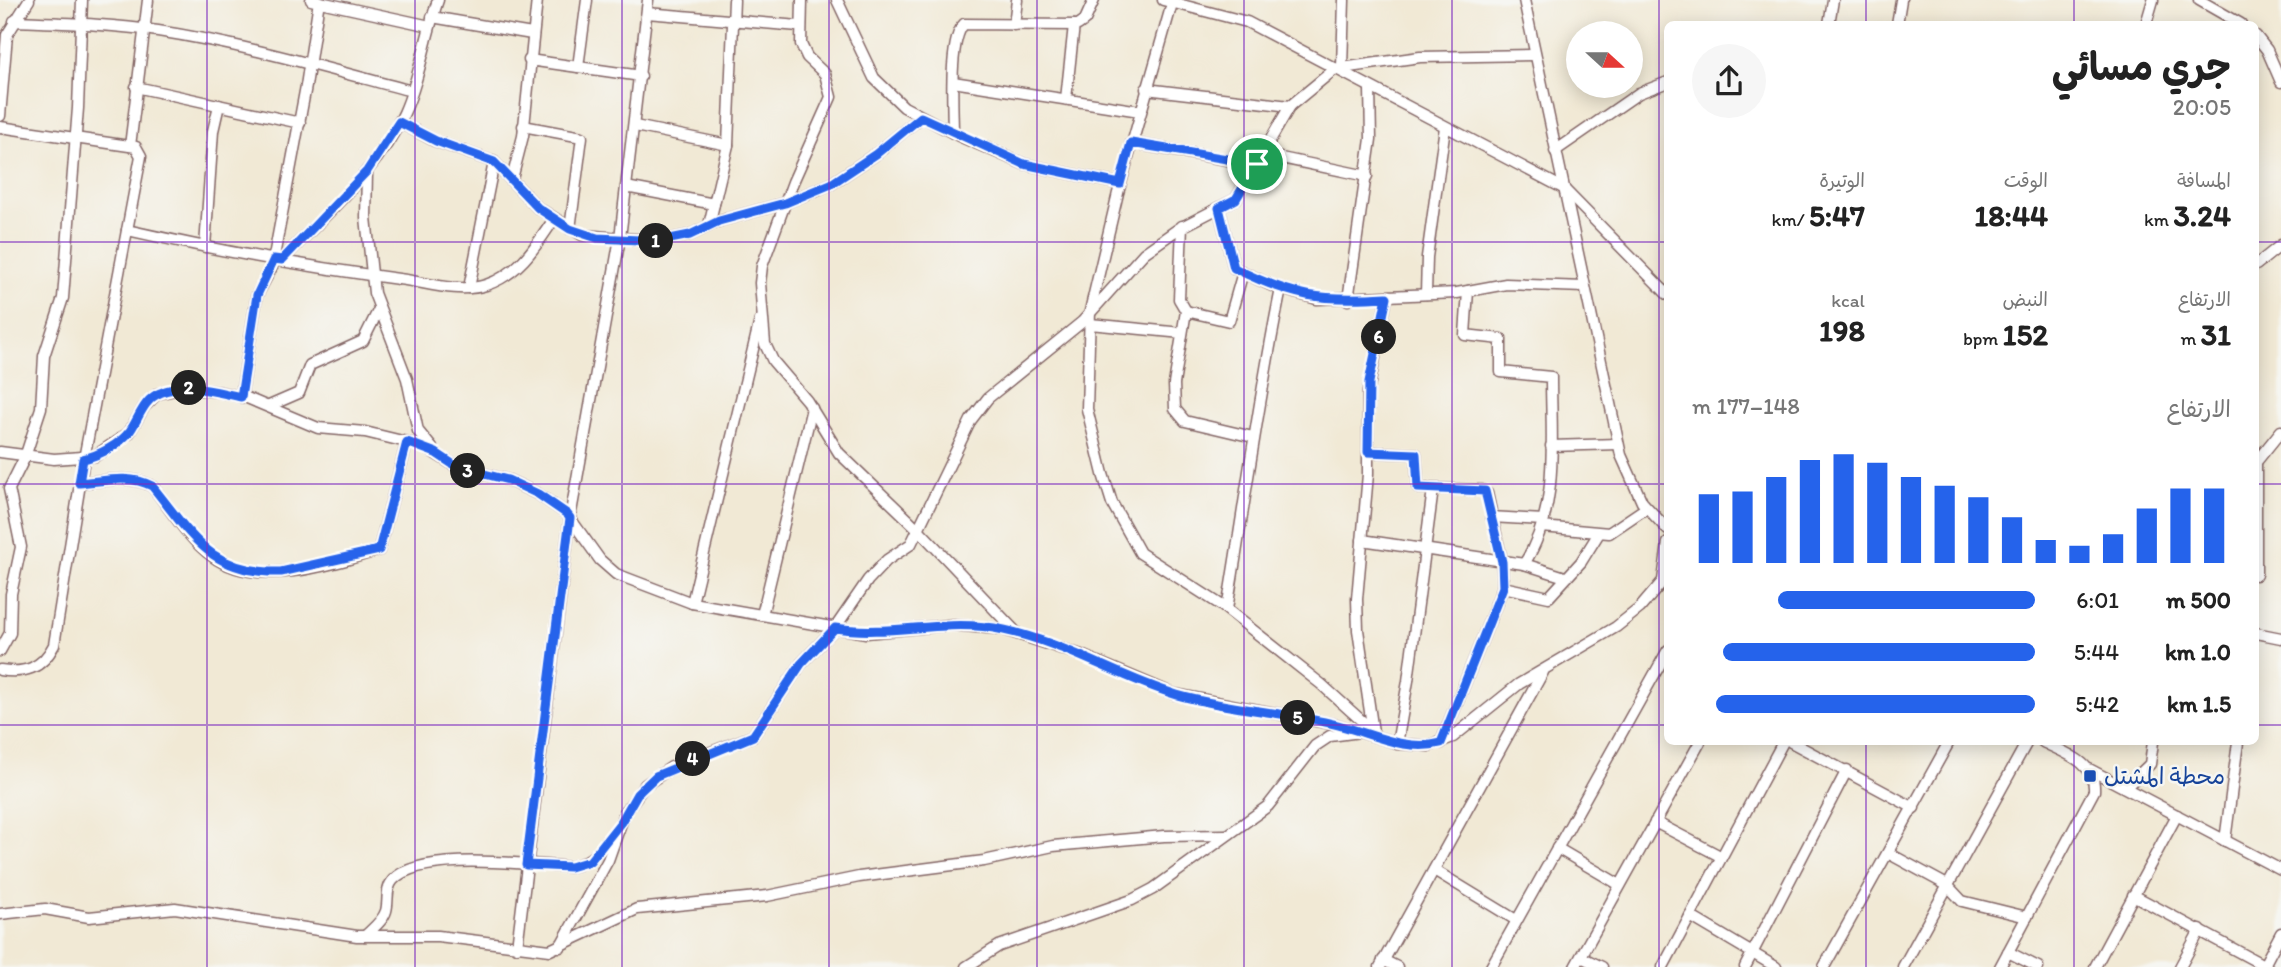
<!DOCTYPE html>
<html lang="ar">
<head>
<meta charset="utf-8">
<style>
	body { margin:0; font-family:Itim,"Playpen Sans Arabic",sans-serif; background:#f6f6f6; color:#222; direction:rtl; height:100vh; display:flex; flex-direction:column; font-size:26px; white-space:nowrap }
	* { box-sizing:border-box; margin:0 }
	p { font-size:23px; color:#767676 }
	.icon { flex:none; width:38px; height:38px; fill:none; stroke:currentColor; stroke-width:2; stroke-linecap:round; stroke-linejoin:round }
	.map { position:relative; flex:1; overflow:hidden; direction:ltr }
	.side { position:absolute; left:1664px; top:21px; width:595px; height:724px; display:flex; flex-direction:column; background:#fff; border-radius:10px; box-shadow:0 4px 18px #0003; direction:rtl }
	.side>* { flex:none }
	.needle { width:46px; rotate:111deg }
	.tools { position:absolute; left:1566px; top:21px; display:grid; gap:14px }
	.tools a { display:grid; place-items:center; width:77px; height:77px; border-radius:50%; background:#fff; box-shadow:0 4px 18px #0003; font-size:35px }
	.pin { position:absolute; display:grid; place-items:center; width:60px; height:60px; color:#fff; margin:-30px; border:4px solid #fff; border-radius:50%; box-shadow:0 2px 7px #0007 }
	.km { position:absolute; width:35px; height:35px; margin:-18px; border-radius:50%; background:#222; color:#fff; font-size:19px; line-height:35px; text-align:center }
	.round { display:grid; place-items:center; flex:none; width:74px; height:74px; border-radius:37px; background:#f6f6f6 }
	.head { display:flex; align-items:center; justify-content:space-between; height:119px; padding:0 28px }
	h1 { font-size:38px; font-weight:700; line-height:52px }
	.metrics { display:grid; grid-template-columns:repeat(3,1fr); gap:10px; height:119px; padding:7px 28px }
	.metrics div { display:grid; align-content:center }
	.metrics b { font-size:30px; font-weight:700 }
	.metrics small { font-size:19px; font-weight:400 }
	.metrics p { font-size:19px }
	.chart { height:196px; padding:14px 28px }
	.chart p { display:flex; justify-content:space-between }
	.chart svg { width:100%; height:126px; margin-top:7px; stroke:#2563eb; stroke-width:6 }
	ul { padding:0 28px; list-style:none; font-size:23px }
	li { display:grid; grid-template-columns:112px 84px 1fr; align-items:center; height:52px }
	li i { height:18px; border-radius:9px; background:#2563eb }
	.map>svg:first-child { display:block }
</style>
</head>
<body>
<div class="map">
<svg width="2281" height="967" viewBox="0 0 2281 967">
	<rect width="100%" height="100%" fill="#f6f6f2"/>
	<filter id="ink" filterUnits="userSpaceOnUse"><feTurbulence type="fractalNoise" baseFrequency=".0143" numOctaves="2"/><feDisplacementMap in="SourceGraphic" scale="14" xChannelSelector="R" yChannelSelector="G"/><feConvolveMatrix kernelMatrix="1 2 1 2 8 2 1 2 1" color-interpolation-filters="sRGB"/></filter>
	<filter id="wash" filterUnits="userSpaceOnUse"><feTurbulence type="fractalNoise" baseFrequency=".00686" numOctaves="4" result="noise"/><feDisplacementMap in="SourceGraphic" scale="28" xChannelSelector="R" yChannelSelector="G"/><feGaussianBlur stdDeviation="1.57" result="paint"/><feColorMatrix in="noise" values="0 0 0 0 0 0 0 0 0 0 0 0 0 0 0 0 0 1.4 0 .05"/><feComposite in="paint" operator="in"/></filter>
	<g filter="url(#wash)">
		<rect width="100%" height="100%" fill="#f1e9d5"/>
	</g>
	<g filter="url(#ink)">
		<g fill="none" stroke-linecap="round" stroke-linejoin="round">
			<g stroke="#846666" stroke-width="13">
				<g id="minor">
					<polyline points="311,0 430,26"/>
					<polyline points="802,0 801,44 807,57 825,74 831,97 793,182 762,266 760,283 765,344 773,361 807,401 839,453 919,530 1016,632"/>
					<polyline points="837,0 874,78 904,107 959,136 1024,164 1120,184"/>
					<polyline points="1163,0 1247,22 1563,188 1668,295"/>
					<polyline points="1173,0 1118,193 1090,311 1087,409 1103,474 1112,503 1140,553 1221,605 1321,684 1373,731"/>
					<polyline points="1524,0 1621,455 1642,502 1668,530"/>
					<polyline points="2199,0 2241,24"/>
					<polyline points="647,13 799,26"/>
					<polyline points="432,17 532,34"/>
					<path d="M14 21C62 23 110 24 158 31 243 44 328 69 412 91"/>
					<polyline points="1829,24 1833,0"/>
					<polyline points="1897,24 1901,0"/>
					<polyline points="2146,24 2153,0"/>
					<polyline points="1014,25 1017,0"/>
					<polyline points="2256,36 2267,50 2281,82"/>
					<polyline points="529,60 641,76"/>
					<polyline points="578,67 587,0"/>
					<polyline points="1342,68 1344,0"/>
					<polyline points="953,82 1140,111"/>
					<polyline points="136,87 300,123"/>
					<polyline points="1146,89 1290,106"/>
					<polyline points="1066,99 1074,25"/>
					<polyline points="0,116 7,35 29,0"/>
					<polyline points="399,122 435,141 494,162 538,208 582,235 660,241 690,235 719,221 785,203 831,184 876,154 921,117"/>
					<polyline points="523,126 582,137 570,229"/>
					<polyline points="635,126 728,145"/>
					<path d="M0 127 136 147 141 156 84 459 54 645C42 669 24 674 0 670"/>
					<path d="M953 133C953 111 948 40 964 24L1078 25 1085 20 1094 0"/>
					<polyline points="1131,143 1257,165"/>
					<polyline points="130,146 148,0"/>
					<polyline points="1555,151 1639,93 1668,82"/>
					<polyline points="1262,154 1367,176"/>
					<polyline points="367,173 366,217 374,293 407,379 418,431 432,448"/>
					<polyline points="512,179 523,136 537,0"/>
					<polyline points="626,187 714,204"/>
					<polyline points="1219,208 1234,268 1275,287 1317,299 1457,293 1506,284 1584,287"/>
					<polyline points="709,225 728,145 734,0"/>
					<polyline points="1182,226 1179,299 1186,311 1174,384 1175,409 1185,421 1253,437"/>
					<path d="M127 230C219 251 313 268 406 280 431 284 461 293 486 285 519 274 536 246 554 219"/>
					<polyline points="205,247 213,131 219,105"/>
					<path d="M282 260C325 214 378 171 404 113 420 78 425 37 438 0"/>
					<polyline points="2256,265 2281,245"/>
					<polyline points="469,288 494,162"/>
					<path d="M1468 291 1465 335 1501 339V372L1551 377C1551 440 1560 508 1524 564"/>
					<polyline points="1426,294 1427,257 1445,127"/>
					<polyline points="1348,300 1371,139 1370,88"/>
					<polyline points="1186,311 1229,321 1243,272"/>
					<polyline points="1090,324 1182,333"/>
					<polyline points="241,397 257,295 272,267 306,86 319,1"/>
					<polyline points="269,406 299,393 310,365 363,341 379,309"/>
					<polyline points="1551,446 1618,444"/>
					<polyline points="0,452 54,459 95,456 129,433 144,407 157,394 184,388 220,392 247,398 318,428 365,432 423,446 457,467 508,480 538,494 567,514 600,560 616,574 692,603 866,633 950,625 1002,629 1081,655 1174,694 1338,725 1360,732"/>
					<polyline points="1368,452 1416,454 1418,488 1482,490 1487,493 1502,562 1503,587 1549,597 1581,562 1599,533"/>
					<polyline points="2256,462 2281,431"/>
					<path d="M79 483C104 481 129 474 152 486 170 508 188 539 212 556 257 589 330 565 379 550L407 442"/>
					<polyline points="1491,517 1544,520"/>
					<polyline points="1542,527 1609,533 1646,508"/>
					<polyline points="1362,540 1524,564 1565,577"/>
					<polyline points="2256,575 2256,462"/>
					<polyline points="692,603 760,320"/>
					<path d="M1227 609C1245 502 1259 395 1281 289"/>
					<polyline points="762,615 812,408"/>
					<polyline points="2256,633 2281,638"/>
					<polyline points="0,651 10,633 11,594 21,547 9,489 25,457 41,408 44,356 63,298 78,108 82,0"/>
					<polyline points="1373,732 1358,630 1357,599 1368,474 1368,392 1387,297"/>
					<polyline points="1791,742 1914,808"/>
					<polyline points="1441,743 1503,587"/>
					<polyline points="1397,744 1408,681 1433,489"/>
					<polyline points="2089,769 2281,870"/>
					<polyline points="2126,787 2150,764 2153,742"/>
					<polyline points="1655,822 1720,856"/>
					<polyline points="2225,841 2238,742"/>
					<polyline points="1557,848 1620,885"/>
					<polyline points="1888,853 1947,885 1962,901 2027,917"/>
					<polyline points="1434,870 1516,920"/>
					<polyline points="2133,895 2267,967"/>
					<polyline points="0,914 45,909 89,917 175,908 357,936 438,936 550,950 637,909 767,896 859,877 984,861 1053,846 1164,836 1226,835"/>
					<polyline points="1690,916 1776,967"/>
					<path d="M365 936C372 929 383 921 386 911 389 901 385 889 393 880 420 850 531 865 570 867 593 862 602 849 615 831"/>
					<polyline points="517,947 570,518 620,238 648,0"/>
					<polyline points="560,947 608,860 625,812 645,785 672,767 753,736 801,664 835,628 868,580 887,560 911,544 971,420 988,398 1082,322 1144,253 1178,229 1236,199 1290,106 1335,69 1420,57 1535,55"/>
					<polyline points="2008,952 2038,967"/>
					<polyline points="1581,957 1602,967"/>
					<polyline points="1383,960 1397,967"/>
					<polyline points="966,967 999,946 1132,900 1153,889 1268,806 1315,746 1330,736 1360,732 1400,744 1429,746 1453,737 1519,684 1616,627 1640,608 1663,581 1668,543"/>
					<polyline points="1380,967 1543,672"/>
					<polyline points="1491,967 1668,650"/>
					<polyline points="1575,967 1700,742"/>
					<polyline points="1663,967 1783,742"/>
					<polyline points="1745,967 1847,770"/>
					<polyline points="1824,967 1949,742"/>
					<polyline points="1903,967 2027,742"/>
					<path d="M2000 967 2094 791C2096 762 2065 753 2043 742"/>
					<polyline points="2095,967 2177,815"/>
					<polyline points="2180,967 2200,930"/>
					<polyline points="2263,967 2281,933"/>
				</g>
			</g>
			<use href="#minor" stroke="#fff" stroke-width="10"/>
		</g>
	</g>
	<g fill="none" stroke-linecap="round" stroke-linejoin="round" filter="url(#ink)">
		<g stroke="#fff" stroke-width="14">
			<path id="route" d="M921 117 1024 164 1120 184 1131 143 1257 164 1236 199 1219 208 1234 268C1295 298 1320 301 1387 297L1369 382 1368 452 1416 454 1418 488 1485 491 1502 562 1503 587 1441 743C1405 752 1373 734 1338 725 1286 712 1230 710 1177 695 1118 677 1065 643 1004 630 948 617 893 637 835 628L801 664 753 736 656 776 637 794 621 822 590 861 570 867 526 865 570 518 567 514 538 494 508 480 457 467 436 453 407 442 379 550 281 572C210 574 192 535 152 486 129 474 105 481 79 483L83 459C100 455 119 445 130 431 139 418 144 399 160 393 185 382 216 392 241 397L257 295 274 259 282 260 367 171 399 122 436 141 494 162 538 208 570 229 597 238 660 241 690 235 719 221 785 203 831 184 876 154Z"/>
		</g>
		<use href="#route" stroke="#2563eb" stroke-width="9"/>
	</g>
	<path fill="none" stroke="#7b2cbf" stroke-width="2" stroke-opacity="0.55" d="M207 0V967M415 0V967M622 0V967M829 0V967M1037 0V967M1244 0V967M1452 0V967M1659 0V967M1866 0V24M2074 0V24M0 242H1668M2256 242H2281M0 484H1668M2256 484H2281M0 725H1668M2256 725H2281M1866 742V967M2074 742V967"/>
	<rect fill="#1a4fb4" stroke="#f6f6f2" stroke-width="2.5" x="2083" y="769" width="14" height="14" rx="3.5"/>
	<g text-anchor="middle" dominant-baseline="central" stroke-width="5" stroke-linejoin="round" paint-order="stroke">
		<g font-size="23" fill="#164399" stroke="#f6f6f2" text-anchor="start">
			<text x="2104" y="776">محطة المشتل</text>
		</g>
	</g>
</svg>
<div class="tools">
<a><svg class="needle" viewBox="-14 -14 28 28"><path d="M0-13l5 13h-10z" fill="#e53935"/><path d="M0 13l5-13h-10z" fill="#767676"/></svg></a>
</div>
<div class="pin" style="left:1257px;top:164px;background:#1e9e55"><svg class="icon" aria-label="arrive" viewBox="0 0 24 24"><path d="M6 21V4h12l-3 4 3 4H6"/></svg></div>
<b class="km" style="left:656px;top:241px">1</b>
<b class="km" style="left:189px;top:388px">2</b>
<b class="km" style="left:468px;top:471px">3</b>
<b class="km" style="left:693px;top:759px">4</b>
<b class="km" style="left:1298px;top:718px">5</b>
<b class="km" style="left:1379px;top:337px">6</b>
<section class="side">
<div class="head"><div><h1>جري مسائي</h1><p>20:05</p></div><a class="round"><svg class="icon" aria-label="share" viewBox="0 0 24 24"><path d="M12 15V3M7 8l5-5 5 5M5 13v7h14v-7"/></svg></a></div>
<div class="metrics">
<div><p>المسافة</p><b>3.24<small> km</small></b></div>
<div><p>الوقت</p><b>18:44</b></div>
<div><p>الوتيرة</p><b>5:47<small> /km</small></b></div>
</div>
<div class="metrics">
<div><p>الارتفاع</p><b>31<small> m</small></b></div>
<div><p>النبض</p><b>152<small> bpm</small></b></div>
<div><p>kcal</p><b>198</b></div>
</div>
<div class="chart"><p><span>الارتفاع</span>148–177 m</p>
<svg viewBox="0 0 160 44" preserveAspectRatio="none"><path d="M5 44V20M15 44V19M25 44V14M35 44V8M45 44V6M55 44V9M65 44V14M75 44V17M85 44V21M95 44V28M105 44V36M115 44V38M125 44V34M135 44V25M145 44V18M155 44V18"/></svg>
</div>
<ul>
<li><b>500 m</b>6:01<i style="width:75%"></i></li>
<li><b>1.0 km</b>5:44<i style="width:91%"></i></li>
<li><b>1.5 km</b>5:42<i style="width:93%"></i></li>
</ul>
</section>
</div>
</body>
</html>
